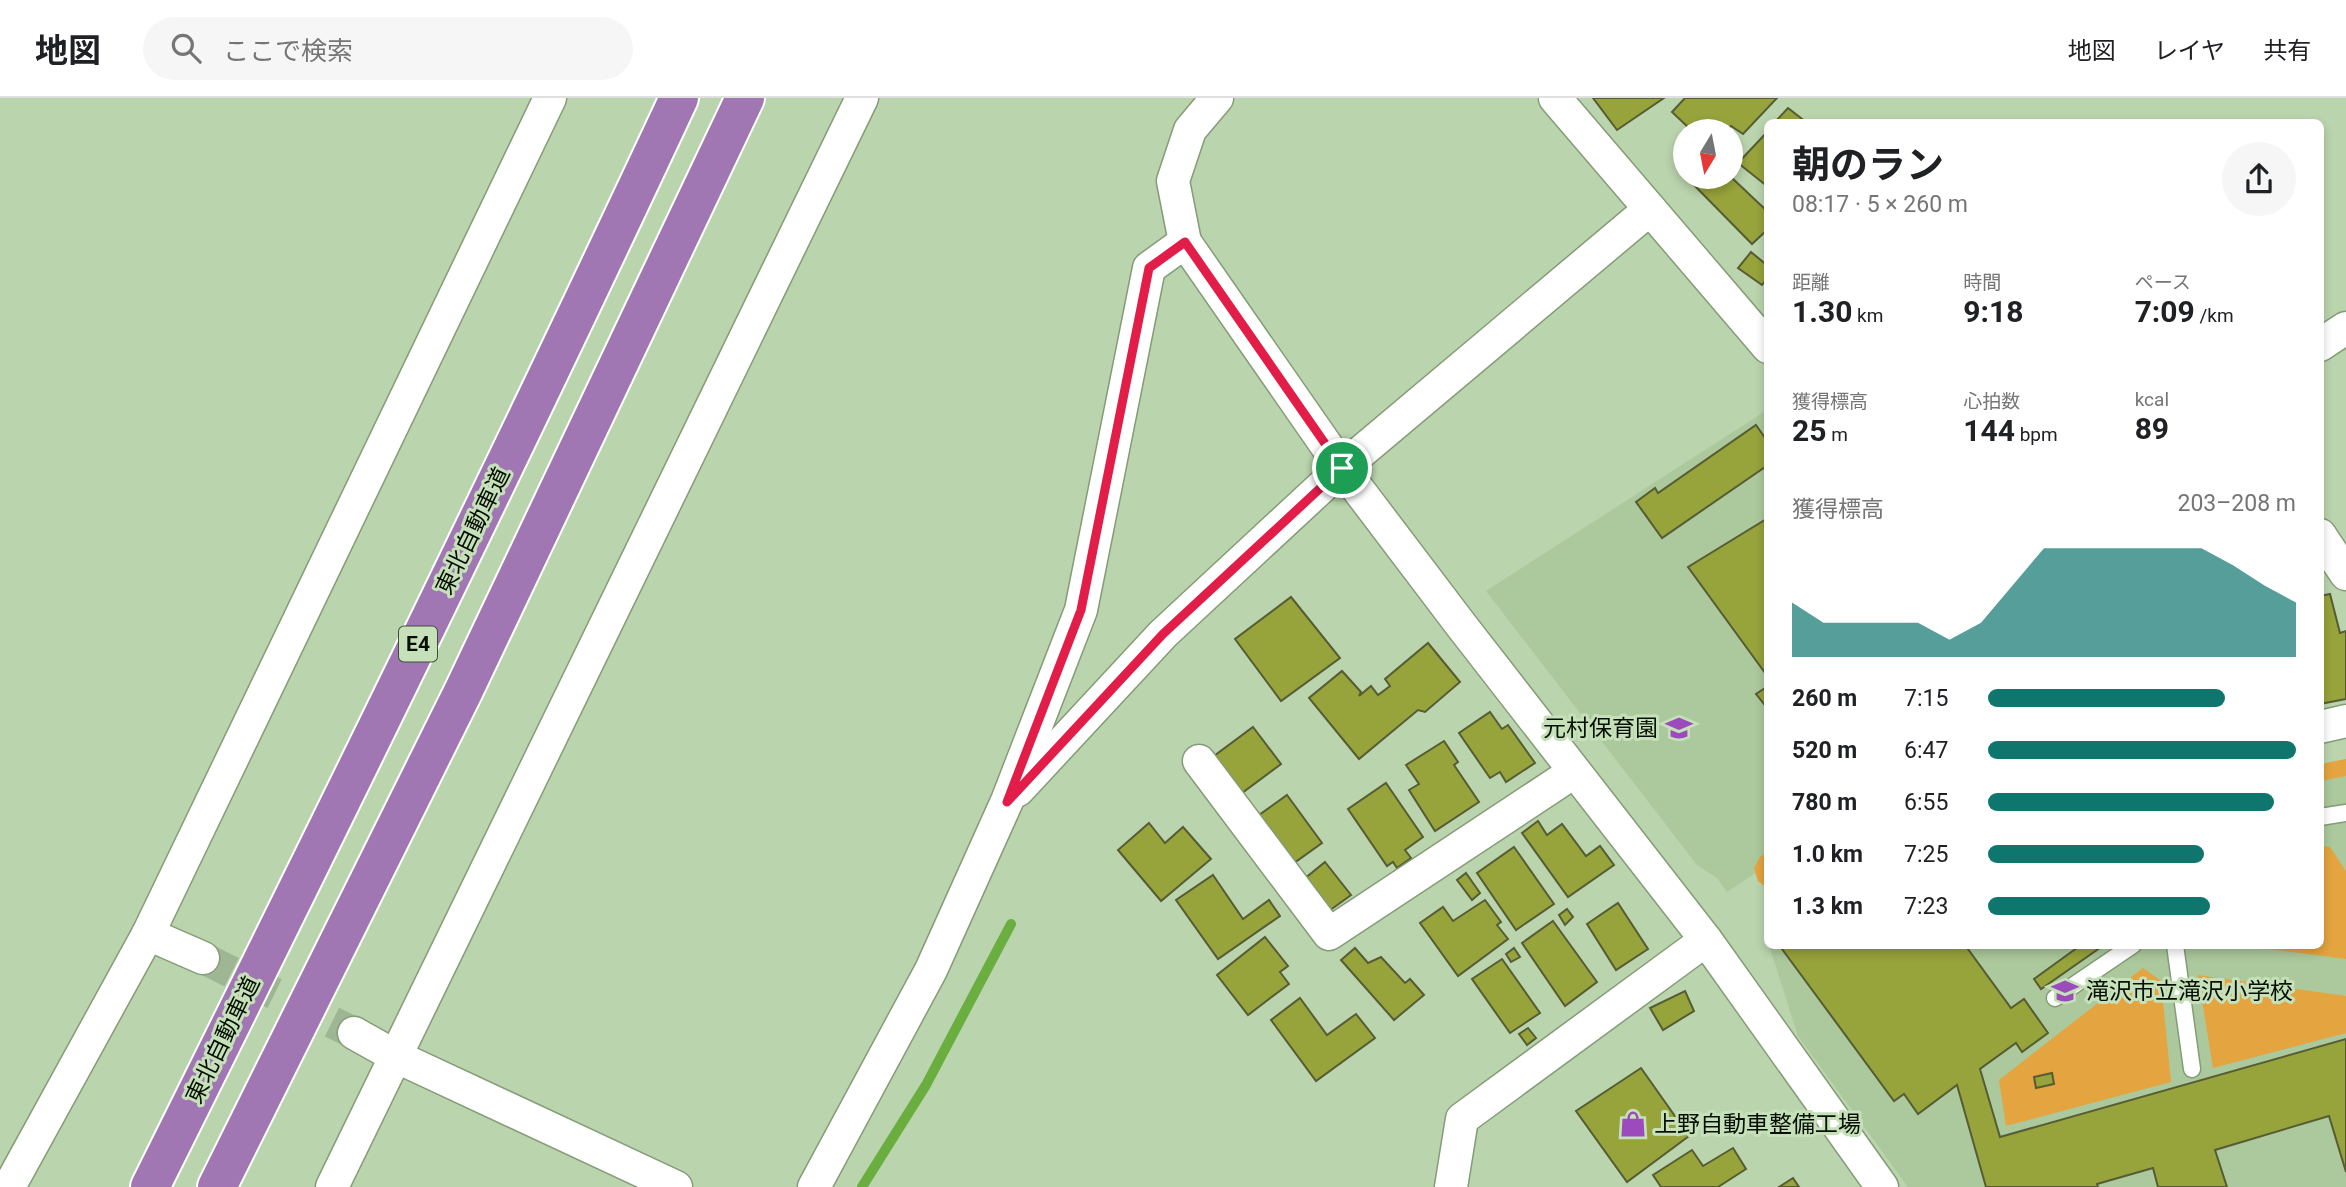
<!DOCTYPE html>
<html lang="ja">
<head>
<meta charset="utf-8">
<style>
	body { margin:0; font-family:Roboto,"Noto Sans JP",sans-serif; background:#f6f6f6; color:#202124; height:100vh; display:flex; flex-direction:column; font-size:26px; white-space:nowrap }
	* { box-sizing:border-box; margin:0 }
	p { font-size:23px; color:#757577 }
	.icon { flex:none; width:38px; height:38px; fill:none; stroke:currentColor; stroke-width:2; stroke-linecap:round; stroke-linejoin:round }
	.map { position:relative; flex:1; overflow:hidden }
	.details { position:absolute; left:1764px; top:21px; width:560px; height:830px; display:flex; flex-direction:column; background:#fff; border-radius:10px; box-shadow:0 4px 10px #0003 }
	.details>* { flex:none }
	.needle { width:46px; rotate:190deg }
	.buttons { position:absolute; left:1673px; top:21px; display:grid; gap:14px }
	.buttons a { display:grid; place-items:center; width:70px; height:70px; border-radius:50%; background:#fff; box-shadow:0 4px 10px #0003; font-size:35px }
	.pin { position:absolute; display:grid; place-items:center; width:60px; height:60px; color:#fff; margin:-30px; border:4px solid #fff; border-radius:50%; box-shadow:0 2px 7px #0007 }
	.round { display:grid; place-items:center; flex:none; width:74px; height:74px; border-radius:37px; background:#f6f6f6 }
	.summary { display:flex; align-items:center; justify-content:space-between; height:119px; padding:0 28px }
	h1 { font-size:38px; font-weight:700; line-height:52px }
	.stats { display:grid; grid-template-columns:repeat(3,1fr); gap:10px; height:119px; padding:7px 28px }
	.stats div { display:grid; align-content:center }
	.stats b { font-size:30px; font-weight:700 }
	.stats small { font-size:19px; font-weight:400 }
	.stats p { font-size:19px }
	.chart { height:196px; padding:14px 28px }
	.chart p { display:flex; justify-content:space-between }
	.chart svg { width:100%; height:126px; margin-top:7px; fill:#0f766e; opacity:.7 }
	ul { padding:0 28px; list-style:none; font-size:23px }
	li { display:grid; grid-template-columns:112px 84px 1fr; align-items:center; height:52px }
	li i { height:18px; border-radius:9px; background:#0f766e }
	header { display:flex; align-items:center; gap:42px; box-sizing:border-box; height:98px; padding:0 35px; background:#fff; border-bottom:2px solid #e0e0e0 }
	header strong { font-size:33px }
	nav { display:flex; gap:38px; margin-inline-start:auto; font-size:24px }
	.search { width:490px; height:63px; background:#f6f6f6; display:flex; align-items:center; gap:18px; box-sizing:border-box; padding:0 24px; border-radius:38px; color:#757577; font-size:26px }
	.map>svg:first-child { display:block }
</style>
</head>
<body>
<header>
<strong>地図</strong>
<div class="search"><svg class="icon" aria-label="search" viewBox="0 0 24 24"><circle cx="10" cy="10" r="6"/><path d="M15 15l6 6"/></svg>ここで検索</div>
<nav><a>地図</a><a>レイヤ</a><a>共有</a></nav>
</header>
<div class="map">
<svg width="2346" height="1089" viewBox="0 0 2346 1089">
	<rect width="100%" height="100%" fill="#bad4ad"/>
	<g fill="#abc99c">
		<polygon points="1767,312 1767,767 1727,794 1717,780 1697,767 1486,493"/>
		<polygon points="2346,661 2346,1089 1908,1089 1798,938 1769,847 2320,847 2321,666"/>
	</g>
	<g fill="#e4a43f">
		<polygon points="2346,661 2346,678 2321,683 2321,666"/>
		<polygon points="2321,748 2330,749 2346,773 2346,861 2237,847 2320,847"/>
		<polygon points="1767,754 1767,790 1758,783 1754,770 1760,759"/>
		<polygon points="2143,870 2161,883 2171,984 2006,1028 1999,982"/>
		<polygon points="2198,877 2346,898 2346,935 2213,970"/>
	</g>
	<g fill="none" stroke-linecap="round" stroke-linejoin="round">
		<polyline stroke="#6aae3f" stroke-width="10" points="862,1089 926,987 1011,826"/>
	</g>
	<g fill="#97a33b" stroke="#565c33" stroke-width="2">
		<polygon points="1593,0 1664,0 1617,32"/>
		<polygon points="1685,0 1777,0 1743,36 1731,28 1727,33 1692,33 1672,14"/>
		<polygon points="1788,10 1806,24 1775,24"/>
		<polygon points="1768,33 1768,89 1738,65"/>
		<polygon points="1692,79 1731,79 1768,114 1768,131 1752,146 1689,82"/>
		<polygon points="1751,154 1768,168 1768,180 1762,187 1738,170"/>
		<polygon points="1756,327 1768,344 1768,367 1662,440 1636,404 1655,390 1658,395"/>
		<polygon points="1768,420 1768,579 1688,469"/>
		<polygon points="2330,496 2340,535 2346,533 2346,601 2320,606 2320,498"/>
		<polygon points="1291,499 1340,560 1281,603 1235,541"/>
		<polygon points="1428,545 1460,584 1425,614 1418,612 1359,661 1309,600 1342,573 1361,594 1359,598 1371,588 1378,597 1390,588 1385,581"/>
		<polygon points="1768,588 1768,611 1756,596"/>
		<polygon points="1490,614 1502,631 1508,627 1535,665 1506,684 1500,674 1490,680 1459,635"/>
		<polygon points="1253,629 1281,666 1242,695 1214,658"/>
		<polygon points="1444,643 1458,664 1454,667 1479,704 1435,733 1409,692 1419,686 1406,667"/>
		<polygon points="1386,685 1423,739 1405,752 1411,760 1397,770 1393,764 1387,768 1348,711"/>
		<polygon points="1287,697 1322,745 1294,765 1259,717"/>
		<polygon points="1538,723 1547,737 1562,726 1586,758 1600,748 1614,767 1568,799 1522,735"/>
		<polygon points="1149,725 1165,745 1183,729 1211,761 1161,803 1118,752"/>
		<polygon points="1514,749 1554,806 1516,832 1477,775"/>
		<polygon points="1325,764 1351,797 1329,813 1303,782"/>
		<polygon points="1466,775 1480,795 1472,802 1457,782"/>
		<polygon points="1213,777 1243,821 1269,802 1280,818 1218,861 1176,802"/>
		<polygon points="1485,802 1501,824 1497,827 1508,841 1458,878 1420,825 1443,809 1453,823"/>
		<polygon points="1618,805 1648,851 1616,872 1587,826"/>
		<polygon points="1567,811 1573,819 1565,827 1559,817"/>
		<polygon points="1553,823 1597,884 1565,908 1522,845"/>
		<polygon points="1265,839 1288,868 1280,874 1289,886 1248,917 1217,877"/>
		<polygon points="1788,847 1965,847 2011,910 2024,901 2048,935 2022,954 2016,945 1980,971 2000,1039 2346,941 2346,1074 2329,1018 2215,1052 2227,1089 2158,1089 2153,1070 2097,1086 2098,1089 1986,1089 1957,987 1918,1016 1904,996 1894,1003 1782,851"/>
		<polygon points="2081,847 2104,847 2041,891 2034,881"/>
		<polygon points="1355,850 1368,865 1381,859 1405,885 1410,881 1424,897 1394,922 1341,862"/>
		<polygon points="1514,850 1520,859 1511,864 1506,856"/>
		<polygon points="1502,861 1540,915 1510,935 1472,881"/>
		<polygon points="1685,893 1694,913 1663,932 1650,910"/>
		<polygon points="1300,900 1327,937 1356,916 1375,940 1316,983 1271,922"/>
		<polygon points="1528,930 1536,940 1527,947 1519,936"/>
		<polygon points="1641,970 1689,1038 1627,1084 1576,1013"/>
		<polygon points="2052,975 2054,986 2036,990 2034,979"/>
		<polygon points="1733,1050 1746,1071 1718,1089 1661,1089 1653,1077 1692,1052 1703,1068"/>
		<polygon points="1793,1080 1799,1089 1779,1089"/>
	</g>
	<g fill="none" stroke-linecap="round" stroke-linejoin="round">
		<polyline stroke="#9fb694" stroke-width="32" stroke-dasharray="32 16" stroke-linecap="butt" points="203,860 354,935"/>
		<g stroke="#849c77" stroke-width="19">
			<g id="service">
				<polyline points="2320,719 2346,715"/>
				<polyline points="2175,847 2192,971"/>
				<polyline points="2055,900 2133,847"/>
			</g>
		</g>
		<g stroke="#849c77" stroke-width="35">
			<g id="minor">
				<polyline points="1217,0 1190,32 1173,83 1185,144 1342,370 1461,527 1706,842 1882,1089"/>
				<polyline points="1555,0 1768,249"/>
				<polyline points="2320,247 2346,230"/>
				<polyline points="2320,437 2346,476"/>
				<polyline points="2320,629 2346,623"/>
				<polyline points="1199,663 1329,836 1574,674"/>
				<polyline points="1018,692 1163,536 1342,370 1650,111"/>
				<polyline points="148,836 203,860"/>
				<polyline points="354,935 395,958 676,1089"/>
				<polyline points="9,1089 148,836 550,0"/>
				<polyline points="332,1089 862,0"/>
				<polyline points="814,1089 931,872 1007,703 1081,512 1149,170 1185,144"/>
				<polyline points="1451,1089 1462,1021 1706,842"/>
			</g>
		</g>
		<g stroke="#fff" stroke-width="42">
			<g id="motorway">
				<path d="M150 1089C330 728 508 366 679 0"/>
				<polyline points="217,1089 463,594 745,0"/>
			</g>
		</g>
		<use href="#service" stroke="#fff" stroke-width="16"/>
		<use href="#minor" stroke="#fff" stroke-width="32"/>
		<use href="#motorway" stroke="#a077b2" stroke-width="38"/>
	</g>
	<g fill="none" stroke-linecap="round" stroke-linejoin="round">
		<g stroke="#fff" stroke-width="14">
			<polygon id="route" points="1185,144 1342,370 1163,536 1007,704 1081,512 1149,170"/>
		</g>
		<use href="#route" stroke="#e11d48" stroke-width="9"/>
	</g>
	<defs>
		<g id="school-bare" transform="scale(2.1)"><path d="M0-5L7-2L0 1L-7-2ZM-4 1L0 2.5L4 1V4Q0 6-4 4Z" fill="#9b4bbb" stroke="#c6e1b9" stroke-width="2.5" paint-order="stroke"/></g>
		<g id="shop-bare" transform="scale(2.1)"><path d="M-5-2.5h2.3a2.7 3.5 0 0 1 5.4 0H5L5.5 6h-11ZM-1.5-2.5h3a1.5 2.3 0 0 0-3 0Z" fill="#9b4bbb" stroke="#c6e1b9" stroke-width="2.5" paint-order="stroke"/></g>
	</defs>
	<g fill-rule="evenodd">
		<use href="#school-bare" x="1679" y="630"/>
		<use href="#school-bare" x="2065" y="893"/>
		<use href="#shop-bare" x="1633" y="1026"/>
	</g>
	<g text-anchor="middle" dominant-baseline="central" stroke-width="6" stroke-linejoin="round" paint-order="stroke">
		<rect fill="#c6e1b9" stroke="#404e3a" stroke-width="2" x="399" y="528.5" width="38" height="35" rx="5"/>
		<g font-size="21" font-weight="bold" fill="#070f03">
			<text x="418" y="546">E4</text>
		</g>
		<g font-size="23" fill="#070f03" stroke="#c6e1b9">
			<text transform="translate(473 433) rotate(-64)">東北自動車道</text>
			<text transform="translate(223 942) rotate(-64)">東北自動車道</text>
		</g>
		<g font-size="23" fill="#070f03" stroke="#c6e1b9" text-anchor="start">
			<text x="1658" y="630" text-anchor="end">元村保育園</text>
			<text x="2086" y="893">滝沢市立滝沢小学校</text>
			<text x="1654" y="1026">上野自動車整備工場</text>
		</g>
	</g>
</svg>
<div class="buttons">
<a><svg class="needle" viewBox="-14 -14 28 28"><path d="M0-13l5 13h-10z" fill="#e53935"/><path d="M0 13l5-13h-10z" fill="#757577"/></svg></a>
</div>
<div class="pin" style="left:1342px;top:370px;background:#1e9e55"><svg class="icon" aria-label="arrive" viewBox="0 0 24 24"><path d="M6 21V4h12l-3 4 3 4H6"/></svg></div>
<section class="details">
<div class="summary"><div><h1>朝のラン</h1><p>08:17 · 5 × 260 m</p></div><a class="round"><svg class="icon" aria-label="share" viewBox="0 0 24 24"><path d="M12 15V3M7 8l5-5 5 5M5 13v7h14v-7"/></svg></a></div>
<div class="stats">
<div><p>距離</p><b>1.30<small> km</small></b></div>
<div><p>時間</p><b>9:18</b></div>
<div><p>ペース</p><b>7:09<small> /km</small></b></div>
</div>
<div class="stats">
<div><p>獲得標高</p><b>25<small> m</small></b></div>
<div><p>心拍数</p><b>144<small> bpm</small></b></div>
<div><p>kcal</p><b>89</b></div>
</div>
<div class="chart"><p><span>獲得標高</span>203–208 m</p>
<svg viewBox="0 0 160 44" preserveAspectRatio="none"><path d="M0 44V25L10 32L20 32L30 32L40 32L50 38L60 32L70 19L80 6L90 6L100 6L110 6L120 6L130 6L140 12L150 19L160 25V44z"/></svg>
</div>
<ul>
<li><b>260 m</b>7:15<i style="width:77%"></i></li>
<li><b>520 m</b>6:47<i style="width:100%"></i></li>
<li><b>780 m</b>6:55<i style="width:93%"></i></li>
<li><b>1.0 km</b>7:25<i style="width:70%"></i></li>
<li><b>1.3 km</b>7:23<i style="width:72%"></i></li>
</ul>
</section>
</div>
</body>
</html>
